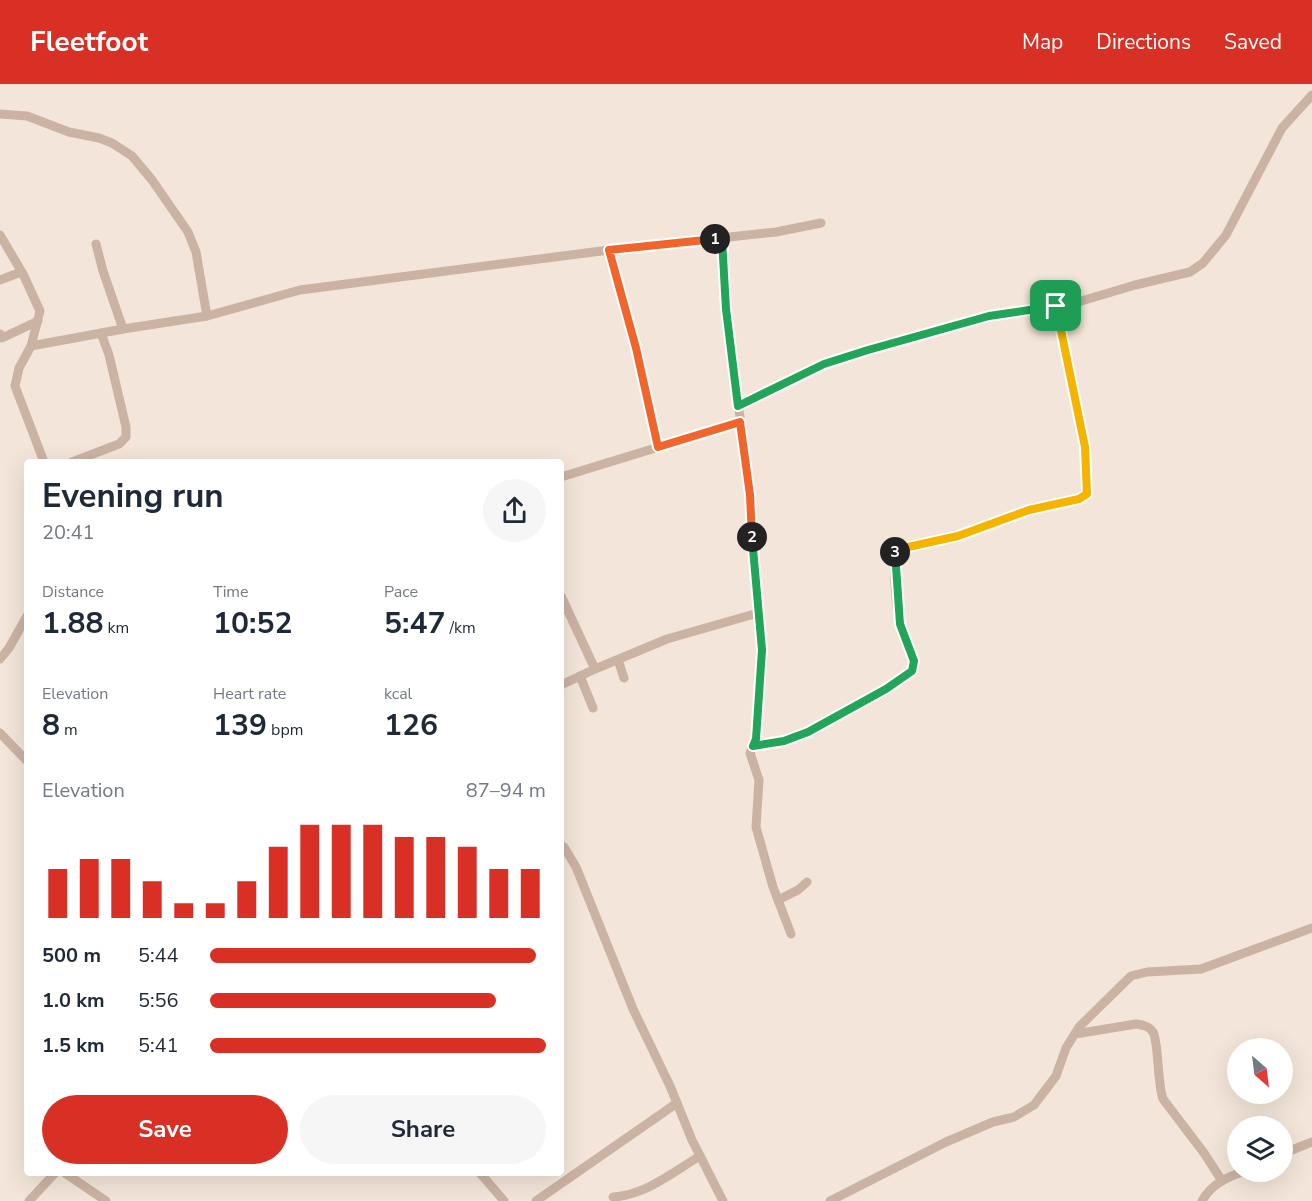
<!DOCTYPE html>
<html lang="en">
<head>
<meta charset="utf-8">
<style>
	body { margin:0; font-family:"Nunito Sans",sans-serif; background:#f6f6f7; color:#1f2937; height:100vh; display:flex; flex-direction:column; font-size:22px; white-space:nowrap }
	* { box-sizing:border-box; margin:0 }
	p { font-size:20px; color:#747a83 }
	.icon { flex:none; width:33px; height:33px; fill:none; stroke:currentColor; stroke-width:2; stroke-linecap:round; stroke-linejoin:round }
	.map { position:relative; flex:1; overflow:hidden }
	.details { position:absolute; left:24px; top:375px; width:540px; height:717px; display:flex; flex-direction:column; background:#fff; border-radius:6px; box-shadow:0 6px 24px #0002 }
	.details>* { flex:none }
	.needle { width:39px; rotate:152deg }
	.tools { position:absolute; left:1227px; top:954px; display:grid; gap:12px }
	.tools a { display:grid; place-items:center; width:66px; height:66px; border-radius:50%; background:#fff; box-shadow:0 6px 24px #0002; font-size:30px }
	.pin { position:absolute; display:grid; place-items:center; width:51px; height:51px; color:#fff; margin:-26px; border-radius:12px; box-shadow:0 3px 9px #0006 }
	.km { position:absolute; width:30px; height:30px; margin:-15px; border-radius:50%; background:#222; color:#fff; font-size:16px; line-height:30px; text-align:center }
	.round { display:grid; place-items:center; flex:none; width:63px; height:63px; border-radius:32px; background:#f6f6f7 }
	.head { display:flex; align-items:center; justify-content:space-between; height:102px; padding:0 18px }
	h1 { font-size:33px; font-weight:700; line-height:45px }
	.stats { display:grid; grid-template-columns:repeat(3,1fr); gap:9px; height:102px; padding:6px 18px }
	.stats div { display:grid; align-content:center }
	.stats b { font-size:30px; font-weight:700 }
	.stats small { font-size:16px; font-weight:400 }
	.stats p { font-size:16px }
	.chart { height:168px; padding:12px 18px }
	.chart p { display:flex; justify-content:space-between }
	.chart svg { width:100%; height:108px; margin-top:6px; stroke:#d93025; stroke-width:6 }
	.action { display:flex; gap:12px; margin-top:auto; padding:12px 18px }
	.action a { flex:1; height:69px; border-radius:36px; background:#d93025; color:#fff; font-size:24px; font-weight:700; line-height:69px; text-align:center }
	.action a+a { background:#f6f6f7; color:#1f2937 }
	ul { padding:0 18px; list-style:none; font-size:20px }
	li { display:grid; grid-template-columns:96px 72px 1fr; align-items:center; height:45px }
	li i { height:15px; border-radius:8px; background:#d93025 }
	header { display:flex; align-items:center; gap:36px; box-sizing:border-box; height:84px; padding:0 30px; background:#d93025; color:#fff }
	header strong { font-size:28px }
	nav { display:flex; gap:33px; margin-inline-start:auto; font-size:21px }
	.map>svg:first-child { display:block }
</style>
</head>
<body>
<header>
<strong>Fleetfoot</strong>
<nav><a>Map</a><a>Directions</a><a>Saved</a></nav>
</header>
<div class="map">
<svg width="1312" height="1117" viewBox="0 0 1312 1117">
	<rect width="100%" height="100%" fill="#f3e5d9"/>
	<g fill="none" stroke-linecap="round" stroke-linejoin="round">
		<g stroke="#cbb3a4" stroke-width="9">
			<polyline points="0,30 27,32 69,48 99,54 112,59 132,72 152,96 188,148 196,168 207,232"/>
			<polyline points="0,151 23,190 40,227 31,262 19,284 15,302 44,378"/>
			<polyline points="722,155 726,225 750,411 758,529 762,566 756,655 750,669 759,696 756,743 773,803 791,850"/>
			<polyline points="96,160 103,187 123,245"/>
			<polyline points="609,166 636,264 658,363"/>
			<polyline points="0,196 21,188"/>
			<polyline points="0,250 2,254 38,237"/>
			<polyline points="31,262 123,245 207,232 300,206 609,166 776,148 821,139"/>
			<polyline points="738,322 824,280 868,266 989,232 1078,218 1135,201 1190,188 1203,179 1226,151 1282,44 1312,11"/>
			<polyline points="72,378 119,360 126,353 126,343 109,271 101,249"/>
			<polyline points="561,393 740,338"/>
			<polyline points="561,512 595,585"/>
			<polyline points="0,575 9,564 27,532"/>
			<polyline points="618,576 624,594"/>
			<polyline points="580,592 593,624"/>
			<polyline points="561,601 595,585 667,555 758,529"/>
			<polyline points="0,649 27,677"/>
			<path d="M753 662 784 657 808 648 886 605 912 587C918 574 905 556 901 543 895 525 894 487 895 468L899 465 958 452 1029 426 1079 415 1087 410 1085 363 1056 222"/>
			<polyline points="561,764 564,763 576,783 633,925 670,1002 692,1056 723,1117"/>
			<polyline points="778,816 798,806 807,798"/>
			<path d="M1075 950 1136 940C1143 941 1149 942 1153 948 1159 959 1157 998 1163 1015L1204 1069 1222 1097"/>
			<polyline points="1282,1070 1312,1058"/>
			<polyline points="65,1089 106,1117"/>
			<polyline points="480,1089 504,1117"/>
			<path d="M613 1113C646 1111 673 1088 700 1072"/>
			<polyline points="29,1117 55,1089"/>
			<polyline points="536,1117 677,1019"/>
			<polyline points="830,1117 946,1058 993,1038 1014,1033 1034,1021 1056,992 1066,964 1079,943 1131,892 1147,888 1201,885 1312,844"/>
			<path d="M1202 1117C1211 1101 1225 1094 1242 1088"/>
		</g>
	</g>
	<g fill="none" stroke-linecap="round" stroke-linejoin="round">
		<g stroke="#fff" stroke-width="12">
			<polyline id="split-1" points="715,155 722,155 726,225 738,322 824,280 868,266 989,232 1056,222"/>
		</g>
		<g stroke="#fff" stroke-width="12">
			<polyline id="split-2" points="715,155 609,166 636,264 658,363 740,338 750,411 752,453"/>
		</g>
		<g stroke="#fff" stroke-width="12">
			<polyline id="split-3" points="752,453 762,566 756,655 753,662 784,657 808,648 886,605 912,587 914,577 900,540 895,468"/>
		</g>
		<g stroke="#fff" stroke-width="12">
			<polyline id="split-4" points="895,468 899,465 958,452 1029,426 1079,415 1087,410 1085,363 1056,222"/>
		</g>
		<use href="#split-1" stroke="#22a559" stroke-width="8"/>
		<use href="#split-2" stroke="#f0652b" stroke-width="8"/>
		<use href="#split-3" stroke="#22a559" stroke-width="8"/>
		<use href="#split-4" stroke="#f5b400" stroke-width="8"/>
	</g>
</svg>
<div class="tools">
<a><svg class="needle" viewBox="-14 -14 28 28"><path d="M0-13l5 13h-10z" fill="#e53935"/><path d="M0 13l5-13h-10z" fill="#747a83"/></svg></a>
<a><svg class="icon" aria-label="layers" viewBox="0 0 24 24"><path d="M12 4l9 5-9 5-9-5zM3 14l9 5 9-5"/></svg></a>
</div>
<div class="pin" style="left:1056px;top:222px;background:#1e9e55"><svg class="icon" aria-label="arrive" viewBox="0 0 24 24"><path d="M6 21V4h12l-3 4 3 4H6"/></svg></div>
<b class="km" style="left:715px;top:155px">1</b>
<b class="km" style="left:752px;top:453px">2</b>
<b class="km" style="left:895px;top:468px">3</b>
<section class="details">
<div class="head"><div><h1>Evening run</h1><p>20:41</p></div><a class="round"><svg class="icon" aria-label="share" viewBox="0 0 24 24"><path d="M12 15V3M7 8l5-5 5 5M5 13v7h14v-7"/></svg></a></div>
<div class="stats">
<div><p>Distance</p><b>1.88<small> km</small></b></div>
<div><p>Time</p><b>10:52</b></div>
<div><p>Pace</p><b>5:47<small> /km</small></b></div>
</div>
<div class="stats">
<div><p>Elevation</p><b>8<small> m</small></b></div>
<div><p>Heart rate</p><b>139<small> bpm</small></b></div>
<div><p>kcal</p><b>126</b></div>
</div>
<div class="chart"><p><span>Elevation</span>87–94 m</p>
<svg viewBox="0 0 160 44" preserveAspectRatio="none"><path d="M5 44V24M15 44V20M25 44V20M35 44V29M45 44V38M55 44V38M65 44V29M75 44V15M85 44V6M95 44V6M105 44V6M115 44V11M125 44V11M135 44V15M145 44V24M155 44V24"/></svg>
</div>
<ul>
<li><b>500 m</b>5:44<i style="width:97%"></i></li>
<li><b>1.0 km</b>5:56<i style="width:85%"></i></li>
<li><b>1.5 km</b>5:41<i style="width:100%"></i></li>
</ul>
<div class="action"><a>Save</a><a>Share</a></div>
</section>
</div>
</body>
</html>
